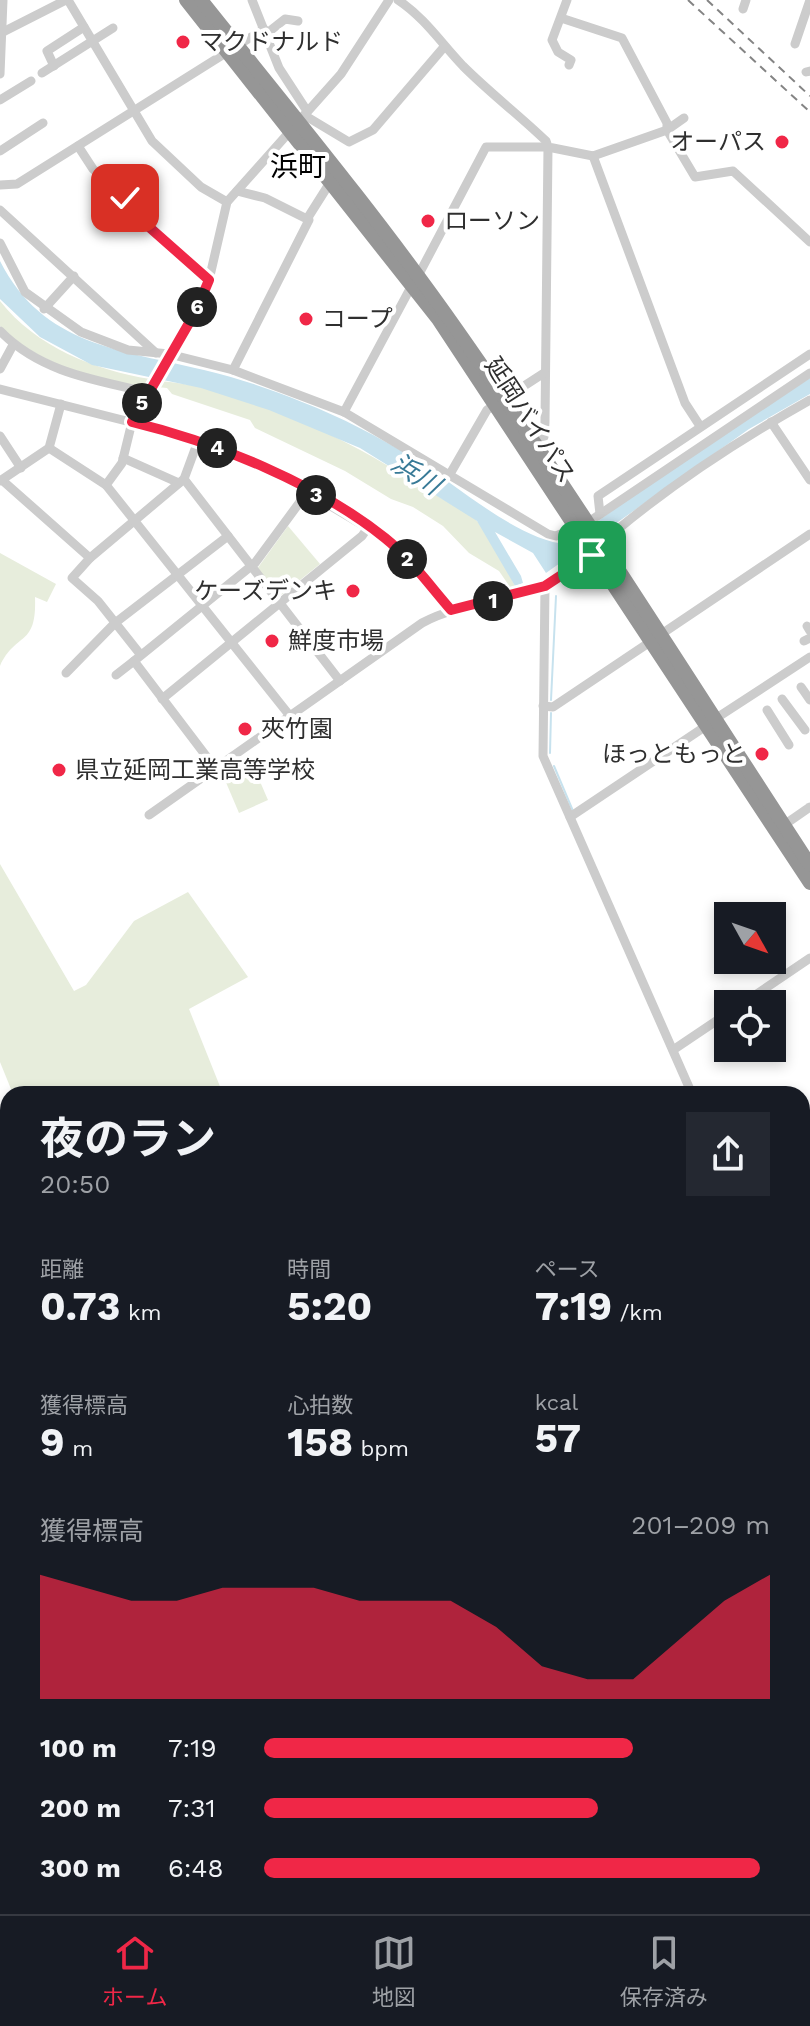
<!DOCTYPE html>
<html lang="ja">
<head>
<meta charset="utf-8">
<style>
	body { margin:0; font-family:"Work Sans","Noto Sans JP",sans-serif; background:#242831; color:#f1f3f6; height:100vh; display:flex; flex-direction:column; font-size:30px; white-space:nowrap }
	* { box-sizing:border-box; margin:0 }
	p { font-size:26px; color:#9ea1a6 }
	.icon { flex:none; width:44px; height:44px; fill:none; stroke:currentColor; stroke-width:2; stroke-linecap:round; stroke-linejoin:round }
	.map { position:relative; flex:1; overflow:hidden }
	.drawer { position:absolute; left:0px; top:1086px; width:810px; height:828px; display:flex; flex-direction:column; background:#171b24; border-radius:24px 24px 0 0; box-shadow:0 4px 12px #0003 }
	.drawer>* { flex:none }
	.needle { width:52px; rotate:130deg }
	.tools { position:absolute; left:714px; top:902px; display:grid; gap:16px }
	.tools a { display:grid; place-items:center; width:72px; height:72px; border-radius:0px; background:#171b24; box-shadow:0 4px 12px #0003; font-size:40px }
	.pin { position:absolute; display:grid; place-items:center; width:68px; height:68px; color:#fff; margin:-34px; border-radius:16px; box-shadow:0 4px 12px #0006 }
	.km { position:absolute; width:40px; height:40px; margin:-20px; border-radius:50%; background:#222; color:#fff; font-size:22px; line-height:40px; text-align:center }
	.round { display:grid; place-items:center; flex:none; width:84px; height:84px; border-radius:0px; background:#242831 }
	.overview { display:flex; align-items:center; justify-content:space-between; height:136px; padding:0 40px }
	h1 { font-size:44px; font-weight:700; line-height:60px }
	.metrics { display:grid; grid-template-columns:repeat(3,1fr); gap:12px; height:136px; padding:8px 40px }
	.metrics div { display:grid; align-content:center }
	.metrics b { font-size:40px; font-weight:700 }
	.metrics small { font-size:22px; font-weight:400 }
	.metrics p { font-size:22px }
	.chart { height:224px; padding:16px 40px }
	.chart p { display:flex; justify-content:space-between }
	.chart svg { width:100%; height:144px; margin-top:8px; fill:#f02747; opacity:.7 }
	ul { padding:0 40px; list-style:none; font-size:26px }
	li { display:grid; grid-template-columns:128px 96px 1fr; align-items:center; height:60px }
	li i { height:20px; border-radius:10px; background:#f02747 }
	.menu { display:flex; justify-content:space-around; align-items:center; height:112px; border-top:2px solid #363941; background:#171b24; font-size:22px; color:#9ea1a6 }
	.menu a { display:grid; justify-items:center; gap:4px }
	.menu .current { color:#f02747 }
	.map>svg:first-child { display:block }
</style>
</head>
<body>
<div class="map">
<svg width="810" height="1914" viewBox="0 0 810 1914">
	<rect width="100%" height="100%" fill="#fff"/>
	<g fill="#e7eddc">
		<path d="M0 301C36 347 95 370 150 379L142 388C88 375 40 366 0 326Z"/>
		<path d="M160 381C255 389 358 445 436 495 449 504 468 511 478 522 493 539 505 566 515 586L510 587 499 571 469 553 443 526 413 507 391 499 345 471 255 428 250 420 172 394 167 388 157 387Z"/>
		<polygon points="288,526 320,564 279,597 257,569"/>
		<path d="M0 553 56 584 47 602 35 597C37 648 16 631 0 666Z"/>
		<polygon points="248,754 268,800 239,813 222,773"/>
		<polygon points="0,864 74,991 86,985 134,921 188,892 248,977 189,1009 223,1094 13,1094 0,1062"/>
		<polygon points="352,1906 497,1906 497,1914 356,1914"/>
	</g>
	<g fill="#c7e2ee">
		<path d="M0 261C43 346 122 350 204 370 237 378 271 389 302 402 341 417 379 437 415 459 457 485 519 541 567 544L659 476 810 378V394L749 429 546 573 533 553 495 532 521 576 523 583 515 586 477 521 360 448 269 410 201 388 92 365 40 337 0 299Z"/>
		<polygon points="0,1338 8,1356 8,1906 241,1906 244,1914 0,1914"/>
	</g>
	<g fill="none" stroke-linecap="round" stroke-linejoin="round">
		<g stroke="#c7e2ee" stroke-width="2">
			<polyline points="551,700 556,596"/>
			<polyline points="550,753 551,713"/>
			<polyline points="554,766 573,811"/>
			<polyline points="802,1891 810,1875"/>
			<polyline points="791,1914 794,1906"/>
		</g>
		<g stroke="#ccc" stroke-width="9">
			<polyline points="68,0 152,141 201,187 227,202"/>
			<polyline points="252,0 279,68 307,111"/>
			<path d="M398 0C425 18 441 43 463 66 490 93 519 115 546 141L548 147 593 156 667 130 695 177 733 171 810 242"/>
			<polyline points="567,0 552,40 558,52 571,60 569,65"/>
			<polyline points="743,9 746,0"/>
			<polyline points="561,18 622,38 667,123 667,130 684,118"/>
			<polyline points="3,32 66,0"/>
			<polyline points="266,34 285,19 298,21"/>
			<polyline points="795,44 810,0"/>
			<polyline points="54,66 47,51 84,27"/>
			<polyline points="806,72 810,71"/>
			<polyline points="42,73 113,28"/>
			<polyline points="0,74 3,0"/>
			<polyline points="0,100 31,81"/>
			<polyline points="304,115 349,142 373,130 444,47"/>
			<polyline points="78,146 93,169 125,198 140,219 209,280"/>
			<polyline points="0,151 43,123"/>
			<polyline points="593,156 685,403 700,426"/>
			<polyline points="0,185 17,184 264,29"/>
			<polyline points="0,210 156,353"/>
			<polyline points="307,219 331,181"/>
			<polyline points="0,243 25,292 81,332 128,350 169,354 233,370 344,412 548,534 556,536 587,523 810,373"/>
			<polyline points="418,276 486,147 548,147 545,422 544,437 536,445"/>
			<polyline points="44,309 74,276"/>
			<path d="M0 331C40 372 94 380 147 392"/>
			<polyline points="0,369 13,345"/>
			<polyline points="233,370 309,220 265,198 237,191"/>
			<polyline points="0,389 170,432 227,452 282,477 386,539 451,610"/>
			<polyline points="344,412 412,285"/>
			<polyline points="771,422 810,480"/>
			<polyline points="0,436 21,468"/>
			<polyline points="49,448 106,485"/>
			<polyline points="123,458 179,483"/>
			<polyline points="450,474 487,410 544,373"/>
			<polyline points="184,479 340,681"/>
			<polyline points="2,480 90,558"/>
			<polyline points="0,481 49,448 61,404"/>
			<polyline points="600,514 598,496 810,354"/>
			<polyline points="545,586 543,756 692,1094"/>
			<polyline points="807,626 810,631"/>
			<polyline points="660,635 810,534"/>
			<polyline points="804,641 810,638"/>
			<polyline points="140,654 98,601 72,578 90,558 184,479 198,441"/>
			<polyline points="66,673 115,623 228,536"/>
			<polyline points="116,675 134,661"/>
			<polyline points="801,687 810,700"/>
			<polyline points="162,699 362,536 369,526"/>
			<polyline points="782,699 805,730"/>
			<polyline points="543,706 553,707 650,642"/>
			<polyline points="767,710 789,745"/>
			<polyline points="290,716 106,485 122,463 132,422 196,311 209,280 227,202 341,74 389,0"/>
			<polyline points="715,719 810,657"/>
			<polyline points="216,769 134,661 255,563 308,491"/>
			<path d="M149 815 422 623C460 602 505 604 545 586 573 573 594 550 617 530 676 481 744 437 810 400"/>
			<polyline points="570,817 706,726"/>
			<polyline points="784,825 810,807"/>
			<polyline points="742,1004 810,958"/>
			<polyline points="673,1050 728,1013"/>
			<polyline points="802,1343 810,1361"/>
			<polyline points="802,1827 810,1824"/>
			<polyline points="802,1875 810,1859"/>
			<polyline points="595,1906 596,1914"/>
			<polyline points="659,1906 660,1914"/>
			<polyline points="520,1914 546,1906"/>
			<polyline points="782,1914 786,1906"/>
		</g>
		<g stroke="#969696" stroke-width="14">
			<polyline points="186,0 438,319 810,883"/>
			<path d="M201 0C288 109 377 216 457 330 580 505 693 686 810 865"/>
		</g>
		<g stroke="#848484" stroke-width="2" stroke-dasharray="8 6" stroke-linecap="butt">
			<polyline points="688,0 810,112"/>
			<polyline points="707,0 810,96"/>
		</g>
	</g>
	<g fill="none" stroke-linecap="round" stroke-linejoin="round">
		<g stroke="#fff" stroke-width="16">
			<path id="route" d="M125 198 140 219 209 280 196 311 132 422C215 442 318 484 385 538 410 558 430 586 451 610L545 586 592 555"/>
		</g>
		<use href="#route" stroke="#f02747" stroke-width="10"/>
	</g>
	<g fill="#f02747" stroke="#fff" stroke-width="3">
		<circle cx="183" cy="42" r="8"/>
		<circle cx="782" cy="142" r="8"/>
		<circle cx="428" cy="221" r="8"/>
		<circle cx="306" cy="319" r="8"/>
		<circle cx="353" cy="591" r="8"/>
		<circle cx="272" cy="641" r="8"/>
		<circle cx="245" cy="729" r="8"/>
		<circle cx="762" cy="754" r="8"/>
		<circle cx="59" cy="770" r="8"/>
	</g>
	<g text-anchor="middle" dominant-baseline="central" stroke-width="8" stroke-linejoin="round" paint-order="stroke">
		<g font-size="24" fill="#2f2f2f" stroke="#fff" text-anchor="start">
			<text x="199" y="42">マクドナルド</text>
			<text x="766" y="142" text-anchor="end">オーパス</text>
			<text x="444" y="221">ローソン</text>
			<text x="322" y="319">コープ</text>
			<text x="337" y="591" text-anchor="end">ケーズデンキ</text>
			<text x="288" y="641">鮮度市場</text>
			<text x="261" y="729">夾竹園</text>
			<text x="746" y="754" text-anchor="end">ほっともっと</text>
			<text x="75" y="770">県立延岡工業高等学校</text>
		</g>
		<g font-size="24" fill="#2f2f2f" stroke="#fff">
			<text transform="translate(530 420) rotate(57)">延岡バイパス</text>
		</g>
		<g font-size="26" font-style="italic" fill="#387a97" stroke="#fff">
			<text transform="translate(416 474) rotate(32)">浜川</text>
		</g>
		<g font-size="28" fill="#000" stroke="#fff">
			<text x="298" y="166">浜町</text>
		</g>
	</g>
</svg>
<div class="tools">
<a><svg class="needle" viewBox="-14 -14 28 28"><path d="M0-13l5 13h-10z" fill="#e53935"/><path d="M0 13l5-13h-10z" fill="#9ea1a6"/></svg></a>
<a><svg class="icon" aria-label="locate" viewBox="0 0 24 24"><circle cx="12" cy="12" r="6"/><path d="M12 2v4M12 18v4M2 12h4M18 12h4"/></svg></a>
</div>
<div class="pin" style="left:592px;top:555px;background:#1e9e55"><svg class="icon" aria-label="arrive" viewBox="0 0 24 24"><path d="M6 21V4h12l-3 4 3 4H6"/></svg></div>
<div class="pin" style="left:125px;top:198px;background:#d93025"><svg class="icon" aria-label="check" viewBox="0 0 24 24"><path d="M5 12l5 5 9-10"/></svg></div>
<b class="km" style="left:493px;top:601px">1</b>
<b class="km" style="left:407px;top:559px">2</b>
<b class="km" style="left:316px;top:495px">3</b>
<b class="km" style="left:217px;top:448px">4</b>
<b class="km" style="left:142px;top:403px">5</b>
<b class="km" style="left:197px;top:307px">6</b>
<section class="drawer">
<div class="overview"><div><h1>夜のラン</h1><p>20:50</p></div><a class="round"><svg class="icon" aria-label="share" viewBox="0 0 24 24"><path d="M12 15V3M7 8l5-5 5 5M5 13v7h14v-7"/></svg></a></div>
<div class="metrics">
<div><p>距離</p><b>0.73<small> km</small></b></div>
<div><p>時間</p><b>5:20</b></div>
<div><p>ペース</p><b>7:19<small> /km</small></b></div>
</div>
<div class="metrics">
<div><p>獲得標高</p><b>9<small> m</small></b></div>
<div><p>心拍数</p><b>158<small> bpm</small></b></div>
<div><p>kcal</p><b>57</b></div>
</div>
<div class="chart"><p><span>獲得標高</span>201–209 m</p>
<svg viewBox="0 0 160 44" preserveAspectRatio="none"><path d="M0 44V6L10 10L20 14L30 14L40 10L50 10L60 10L70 14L80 14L90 14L100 22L110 34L120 38L130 38L140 26L150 14L160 6V44z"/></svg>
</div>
<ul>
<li><b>100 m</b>7:19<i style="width:73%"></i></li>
<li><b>200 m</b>7:31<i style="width:66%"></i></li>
<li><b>300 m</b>6:48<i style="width:98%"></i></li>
</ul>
</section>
</div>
<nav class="menu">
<a class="current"><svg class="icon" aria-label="home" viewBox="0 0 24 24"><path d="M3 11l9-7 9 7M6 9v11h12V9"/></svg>ホーム</a>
<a><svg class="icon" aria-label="map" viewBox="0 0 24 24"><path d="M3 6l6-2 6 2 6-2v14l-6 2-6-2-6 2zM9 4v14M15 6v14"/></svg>地図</a>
<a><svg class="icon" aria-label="saved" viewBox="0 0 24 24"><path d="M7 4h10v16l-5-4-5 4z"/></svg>保存済み</a>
</nav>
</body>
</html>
